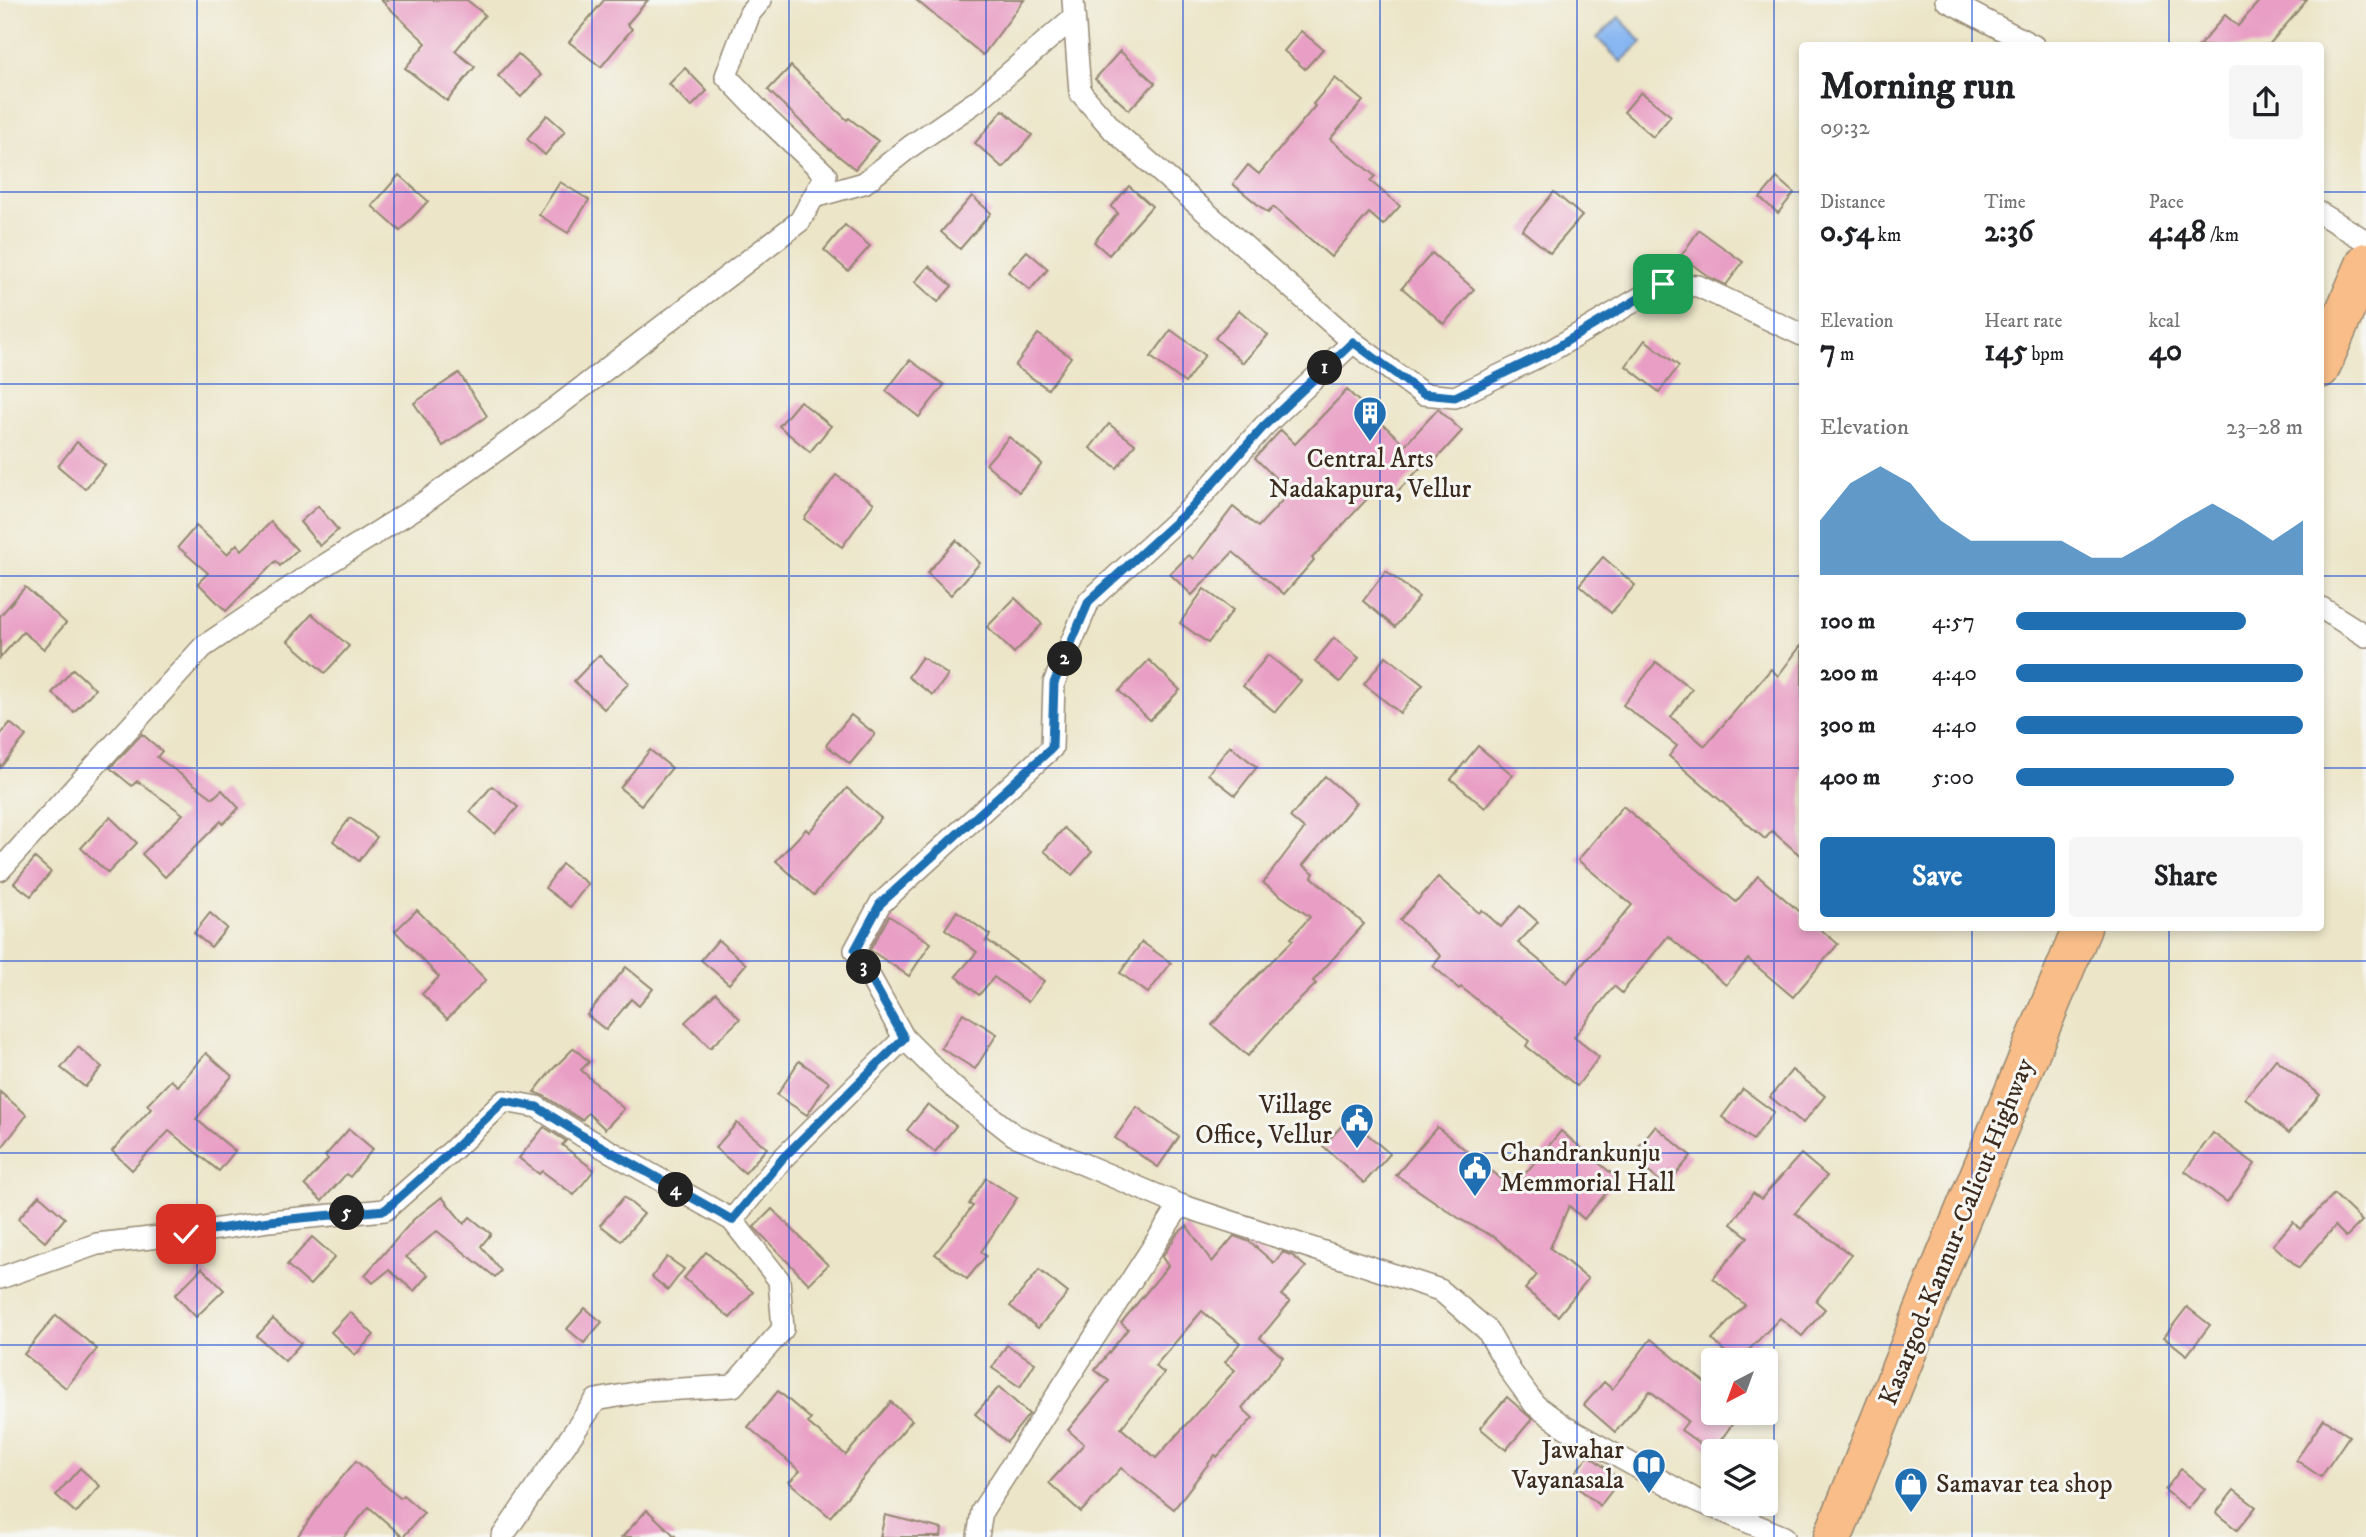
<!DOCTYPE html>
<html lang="en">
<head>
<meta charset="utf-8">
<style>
	body { margin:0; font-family:"IM FELL DW Pica",serif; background:#f6f6f6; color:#202124; height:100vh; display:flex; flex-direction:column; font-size:26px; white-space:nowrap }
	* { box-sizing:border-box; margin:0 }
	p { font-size:23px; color:#757577 }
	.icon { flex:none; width:38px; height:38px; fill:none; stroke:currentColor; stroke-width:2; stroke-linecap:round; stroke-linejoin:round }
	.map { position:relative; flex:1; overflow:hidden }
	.side { position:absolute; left:1799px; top:42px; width:525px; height:889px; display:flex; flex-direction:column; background:#fff; border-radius:7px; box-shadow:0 4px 10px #0003 }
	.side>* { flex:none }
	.needle { width:46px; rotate:221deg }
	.buttons { position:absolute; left:1701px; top:1348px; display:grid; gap:14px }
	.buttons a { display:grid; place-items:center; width:77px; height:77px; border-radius:7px; background:#fff; box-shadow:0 4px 10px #0003; font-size:35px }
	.pin { position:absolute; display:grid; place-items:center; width:60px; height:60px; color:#fff; margin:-30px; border-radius:14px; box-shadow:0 4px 10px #0006 }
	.km { position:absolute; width:35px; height:35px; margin:-18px; border-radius:50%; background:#222; color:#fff; font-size:19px; line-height:35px; text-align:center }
	.round { display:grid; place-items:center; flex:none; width:74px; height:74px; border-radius:7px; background:#f6f6f6 }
	.head { display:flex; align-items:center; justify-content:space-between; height:119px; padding:0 21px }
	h1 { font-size:38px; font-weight:700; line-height:52px }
	.stats { display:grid; grid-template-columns:repeat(3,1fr); gap:10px; height:119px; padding:7px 21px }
	.stats div { display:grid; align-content:center }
	.stats b { font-size:30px; font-weight:700 }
	.stats small { font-size:19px; font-weight:400 }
	.stats p { font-size:19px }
	.chart { height:196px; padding:14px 21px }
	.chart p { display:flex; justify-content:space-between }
	.chart svg { width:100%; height:126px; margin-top:7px; fill:#1f6fb2; opacity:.7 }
	.primary-button { display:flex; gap:14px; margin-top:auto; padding:14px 21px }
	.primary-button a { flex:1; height:80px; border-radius:7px; background:#1f6fb2; color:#fff; font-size:28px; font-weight:700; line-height:80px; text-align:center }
	.primary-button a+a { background:#f6f6f6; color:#202124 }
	ul { padding:0 21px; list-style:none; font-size:23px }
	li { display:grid; grid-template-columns:112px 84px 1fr; align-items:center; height:52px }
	li i { height:18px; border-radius:9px; background:#1f6fb2 }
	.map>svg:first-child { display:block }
</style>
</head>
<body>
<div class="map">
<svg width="2366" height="1537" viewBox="0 0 2366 1537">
	<rect width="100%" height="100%" fill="#f6f6f2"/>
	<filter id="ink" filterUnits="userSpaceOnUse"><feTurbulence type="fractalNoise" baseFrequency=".0143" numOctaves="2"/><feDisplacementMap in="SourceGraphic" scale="14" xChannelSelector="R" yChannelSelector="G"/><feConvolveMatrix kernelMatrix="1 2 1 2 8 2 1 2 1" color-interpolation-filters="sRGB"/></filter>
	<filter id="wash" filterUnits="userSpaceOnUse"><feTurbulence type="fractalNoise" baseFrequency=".00686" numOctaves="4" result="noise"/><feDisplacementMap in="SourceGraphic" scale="28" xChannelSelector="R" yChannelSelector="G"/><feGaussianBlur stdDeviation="1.57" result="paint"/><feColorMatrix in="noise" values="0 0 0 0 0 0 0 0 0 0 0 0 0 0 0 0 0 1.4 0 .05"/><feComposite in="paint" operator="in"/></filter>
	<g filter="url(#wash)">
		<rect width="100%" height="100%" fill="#ece5c8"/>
		<polygon fill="#85b5f1" stroke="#607088" stroke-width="2" points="1619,17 1642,42 1621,62 1597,38"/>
		<g id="blocks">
			<g fill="#e99fc5" fill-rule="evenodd">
				<polygon points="381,0 467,0 485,15 455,51 475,67 447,101 405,68 426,43"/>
				<polygon points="604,0 648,0 627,24 632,29 601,67 569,42"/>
				<polygon points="916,0 1024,0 983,55"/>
				<polygon points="2260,0 2307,0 2268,46 2199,46 2225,15 2238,26"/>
				<polygon points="1301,31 1323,49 1305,69 1284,51"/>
				<polygon points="1120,51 1155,83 1129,110 1095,79"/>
				<polygon points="518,54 541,75 521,97 498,76"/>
				<polygon points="791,66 847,120 849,118 878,141 855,169 826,146 768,90"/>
				<polygon points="685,68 707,91 691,107 669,84"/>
				<polygon points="1335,78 1363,101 1330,139 1375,176 1370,181 1400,206 1383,225 1369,213 1331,257 1273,207 1268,213 1233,184 1248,165 1259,174 1315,106 1313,104"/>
				<polygon points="1641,92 1671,116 1653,137 1624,112"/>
				<polygon points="1003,110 1032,135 1003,168 975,143"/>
				<polygon points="547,115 565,131 545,155 527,139"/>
				<polygon points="399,175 428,201 400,231 372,206"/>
				<polygon points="1777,178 1794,193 1778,213 1760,198"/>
				<polygon points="560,182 589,200 568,233 539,215"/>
				<polygon points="1129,186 1152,206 1109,255 1094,242 1118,213 1111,207"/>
				<polygon points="1554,192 1582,216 1550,253 1522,230"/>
				<polygon points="972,196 991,213 960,249 941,232"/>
				<polygon points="845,225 870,246 848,271 824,250"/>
				<polygon points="1699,230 1743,262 1726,285 1709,277 1681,256"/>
				<polygon points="1027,251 1048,269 1030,290 1008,272"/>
				<polygon points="1432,253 1474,289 1444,324 1402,288"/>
				<polygon points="929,266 952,286 938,302 915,282"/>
				<polygon points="1239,310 1268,335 1243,363 1215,338"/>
				<polygon points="1171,330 1205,355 1185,383 1151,357"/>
				<polygon points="1038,334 1071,357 1048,389 1015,366"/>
				<polygon points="1645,340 1679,366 1659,392 1626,366"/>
				<polygon points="910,360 944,385 919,417 886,391"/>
				<polygon points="459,373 487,416 443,446 414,403"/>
				<polygon points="1347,390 1405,445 1438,409 1462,431 1431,465 1427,461 1393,496 1381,484 1312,558 1314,560 1284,594 1233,552 1192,595 1170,574 1189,555 1193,559 1233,507 1258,527 1290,492 1255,458 1281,430 1295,444"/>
				<polygon points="800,401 831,426 810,452 779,426"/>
				<polygon points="1109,424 1135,444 1117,468 1090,448"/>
				<polygon points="1009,437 1042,464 1019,492 986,464"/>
				<polygon points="77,442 105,465 85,489 58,466"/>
				<polygon points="836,475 874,503 842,547 804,519"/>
				<polygon points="318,506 338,530 320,546 300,522"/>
				<polygon points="271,522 297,550 280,566 276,561 226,611 198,583 208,573 178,547 196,526 227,554 237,544 242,550"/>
				<polygon points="956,540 980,563 951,595 927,573"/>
				<polygon points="1603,557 1635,585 1611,613 1579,585"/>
				<polygon points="1386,571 1419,597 1395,627 1363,601"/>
				<polygon points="25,587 66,623 44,649 23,632 0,658 0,616"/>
				<polygon points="1204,589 1233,610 1208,643 1180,623"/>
				<polygon points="1015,598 1042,624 1014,653 987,627"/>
				<polygon points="312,614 349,646 325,673 288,641"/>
				<polygon points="1334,638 1359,658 1340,682 1315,661"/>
				<polygon points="1802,644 1802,857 1772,831 1765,839 1669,756 1677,746 1623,705 1656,662 1692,689 1671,717 1705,746 1771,669 1778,676"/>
				<polygon points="599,655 629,683 604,709 574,681"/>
				<polygon points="1268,655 1301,681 1275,712 1243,686"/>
				<polygon points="1386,656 1423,685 1400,713 1364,684"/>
				<polygon points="922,657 948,675 933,695 908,677"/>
				<polygon points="1149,660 1180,690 1150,720 1119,691"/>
				<polygon points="73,669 95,689 74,712 52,693"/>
				<polygon points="851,715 875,734 850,764 826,745"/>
				<polygon points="10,723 26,736 0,768 0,735"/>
				<polygon points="142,734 162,751 157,757 213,798 222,790 239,808 223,824 221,821 165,877 142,854 183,814 137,781 132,786 110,768"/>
				<polygon points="1230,746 1257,767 1235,795 1208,774"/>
				<polygon points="1478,746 1513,775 1485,808 1451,779"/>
				<polygon points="650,750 672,768 641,805 620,788"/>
				<polygon points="1325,776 1356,803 1303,865 1314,873 1312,877 1364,924 1313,981 1316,984 1281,1018 1248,1056 1212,1025 1241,992 1293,940 1291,938 1310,917 1263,883 1304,829 1290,817"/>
				<polygon points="492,786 518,807 495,834 470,812"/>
				<polygon points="847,788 881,818 814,895 776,861 806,829 809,832"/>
				<polygon points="1623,806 1736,902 1758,876 1802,914 1802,928 1819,928 1838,944 1793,997 1748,959 1726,985 1668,936 1622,993 1614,986 1574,1037 1599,1057 1577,1086 1526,1046 1529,1041 1461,987 1459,989 1433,966 1441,956 1400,920 1438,877 1479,913 1482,910 1501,927 1520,906 1538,922 1518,943 1567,983 1632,905 1578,860"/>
				<polygon points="110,817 137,843 108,873 81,848"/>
				<polygon points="350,818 377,837 359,861 333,841"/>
				<polygon points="1064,828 1092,852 1072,875 1044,851"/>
				<polygon points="35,858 51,872 31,896 14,883"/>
				<polygon points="562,864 588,884 570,907 545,888"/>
				<polygon points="417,910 486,980 447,1019 422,994 439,977 395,931"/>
				<polygon points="957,911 990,935 985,942 987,940 1044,981 1028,1002 994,977 979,995 956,976 977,952 945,929"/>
				<polygon points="210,913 227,928 211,947 194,933"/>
				<polygon points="889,916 931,943 909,976 870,950"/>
				<polygon points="718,940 746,964 729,984 701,960"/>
				<polygon points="1142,942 1171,963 1148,993 1120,973"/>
				<polygon points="626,967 653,989 639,1006 631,999 606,1030 587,1015"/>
				<polygon points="716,993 740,1019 710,1048 685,1022"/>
				<polygon points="963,1013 997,1034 975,1069 941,1048"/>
				<polygon points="78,1047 102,1067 85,1087 61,1068"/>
				<polygon points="574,1048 589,1062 581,1070 624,1109 605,1129 588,1113 582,1120 544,1096 534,1092 551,1071"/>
				<polygon points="206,1053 232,1076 196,1119 235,1151 219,1171 169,1131 132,1170 112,1151 151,1109 147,1105 171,1080 178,1086"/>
				<polygon points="2276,1059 2320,1095 2289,1133 2245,1098"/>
				<polygon points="799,1061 829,1082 807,1115 777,1095"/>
				<polygon points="1792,1070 1825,1096 1803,1123 1770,1097"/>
				<polygon points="1743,1089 1774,1112 1753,1140 1722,1117"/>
				<polygon points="0,1092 27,1115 0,1150"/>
				<polygon points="928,1104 956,1126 935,1152 907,1130"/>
				<polygon points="1137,1107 1179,1137 1158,1167 1115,1138"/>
				<polygon points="1349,1118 1390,1154 1364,1183 1323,1146"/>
				<polygon points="737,1123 767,1148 745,1173 715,1148"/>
				<polygon points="1655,1126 1691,1156 1666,1186 1630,1157"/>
				<polygon points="544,1127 566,1141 562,1145 594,1170 574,1195 542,1171 539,1174 519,1158"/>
				<polygon points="1437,1127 1513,1188 1561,1131 1618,1179 1584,1219 1569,1206 1550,1248 1588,1279 1558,1316 1525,1289 1537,1275 1496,1238 1463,1221 1396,1175"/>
				<polygon points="349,1129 373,1149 350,1177 346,1174 322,1201 305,1185 328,1159 325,1156"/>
				<polygon points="2213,1133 2255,1164 2227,1202 2185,1171"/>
				<polygon points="1801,1154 1827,1176 1795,1213 1851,1255 1816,1301 1825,1309 1802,1336 1780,1318 1739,1360 1733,1360 1712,1339 1745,1305 1713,1278 1748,1237 1731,1224 1753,1193 1761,1199"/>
				<polygon points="986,1178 1017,1198 981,1252 986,1256 967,1279 935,1254 973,1206 969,1204"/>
				<polygon points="2334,1194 2362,1221 2346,1237 2335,1226 2299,1268 2273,1245 2293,1222 2300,1229"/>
				<polygon points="39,1195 65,1218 45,1242 18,1219"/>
				<polygon points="442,1197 464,1224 470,1217 491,1234 481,1246 501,1271 495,1277 437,1231 406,1257 428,1275 414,1291 389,1270 373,1283 365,1275 414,1219"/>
				<polygon points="624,1197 644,1214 621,1241 600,1225"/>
				<polygon points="772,1209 828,1265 809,1284 754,1227"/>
				<path d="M1187 1226 1212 1262 1234 1236 1250 1242 1274 1263 1283 1252 1293 1256 1306 1267 1281 1295 1290 1302 1260 1338 1283 1357 1242 1408 1253 1418 1217 1457 1215 1455 1174 1509 1121 1468 1081 1512 1049 1483 1084 1444 1068 1430 1109 1381 1095 1370 1128 1329 1121 1323 1168 1266 1162 1257 1178 1233ZM1202 1311 1240 1343 1225 1362 1235 1370 1156 1458 1121 1428 1164 1373 1155 1366Z"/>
				<polygon points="312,1237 335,1257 310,1285 287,1265"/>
				<polygon points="706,1252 753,1292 730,1318 684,1278"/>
				<polygon points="667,1257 684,1269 668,1290 652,1277"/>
				<polygon points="202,1268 224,1290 196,1317 175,1295"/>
				<polygon points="1039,1270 1068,1293 1038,1328 1010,1306"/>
				<polygon points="2187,1307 2210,1325 2187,1355 2164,1337"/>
				<polygon points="585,1308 602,1322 584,1343 567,1329"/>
				<polygon points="350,1312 374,1335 355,1355 331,1332"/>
				<polygon points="56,1315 97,1349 66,1388 24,1354"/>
				<polygon points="273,1319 301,1343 285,1361 257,1336"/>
				<polygon points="1651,1339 1713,1389 1713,1412 1741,1412 1712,1452 1681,1430 1688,1421 1650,1391 1615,1432 1584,1405 1604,1382 1612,1389"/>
				<polygon points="1007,1345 1035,1363 1020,1387 992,1368"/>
				<polygon points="999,1387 1029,1414 1007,1442 975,1414"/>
				<polygon points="778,1391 811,1419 808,1423 846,1455 891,1402 912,1420 830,1517 789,1482 800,1471 748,1427"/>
				<polygon points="1507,1397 1532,1419 1506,1450 1480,1428"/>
				<polygon points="2324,1419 2349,1436 2321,1477 2296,1460"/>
				<polygon points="1589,1455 1620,1480 1600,1506 1569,1480"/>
				<polygon points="356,1461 400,1498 403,1495 424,1513 403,1537 369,1507 344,1537 297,1537 326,1496"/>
				<polygon points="80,1468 100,1486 76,1513 56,1495"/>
				<polygon points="2181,1469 2205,1489 2188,1509 2165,1490"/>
				<polygon points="2234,1490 2256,1507 2237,1530 2216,1513"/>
				<polygon points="647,1510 676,1537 622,1537"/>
				<polygon points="885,1515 942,1529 941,1537 880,1537"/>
			</g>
		</g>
	</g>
	<g filter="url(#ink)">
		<use href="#blocks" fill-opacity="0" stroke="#948873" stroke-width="2"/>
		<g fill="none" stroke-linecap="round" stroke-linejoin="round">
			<g stroke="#948873" stroke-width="24">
				<g id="street">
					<polyline points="1073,0 1080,92 1114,131 1353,342 1423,394 1455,397 1552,350 1663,284 1698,286 1802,335"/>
					<polyline points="1946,0 2034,46"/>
					<polyline points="814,197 864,183 911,146 977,101 1074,17"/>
					<polyline points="2320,213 2366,241"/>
					<polyline points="1353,342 1264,426 1191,508 1089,601 1054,683 1052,748 880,904 855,950 904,1038 953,1087 1014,1135 1180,1205 1440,1290 1487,1330 1511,1372 1535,1405 1565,1427 1696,1500 1784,1537"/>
					<polyline points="2320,607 2366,636"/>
					<polyline points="0,870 203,647 306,577 422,504 554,409 800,221 826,175 767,119 726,76 750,13 761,0"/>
					<polyline points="0,1278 97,1244 186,1234 269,1221 385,1210 454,1149 504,1101 537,1107 581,1135 732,1220"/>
					<polyline points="502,1537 596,1400 646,1391 733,1386 783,1329 779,1280 732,1220 783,1158 904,1038"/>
					<polyline points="978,1537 982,1511 1180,1205"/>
				</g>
			</g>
			<g stroke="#948873" stroke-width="41">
				<g id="highway">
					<polyline points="2320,369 2366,262"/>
					<polyline points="1833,1537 1946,1255 2082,928"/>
				</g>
			</g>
			<use href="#street" stroke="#fff" stroke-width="21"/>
			<use href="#highway" stroke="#f8bd88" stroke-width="38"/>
		</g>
	</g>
	<g fill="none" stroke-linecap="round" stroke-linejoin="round" filter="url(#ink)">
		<g stroke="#fff" stroke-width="14">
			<polyline id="route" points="186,1234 269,1221 385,1210 454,1149 504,1101 537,1107 581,1135 732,1220 783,1158 904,1038 855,950 880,904 1052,748 1054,683 1089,601 1191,508 1264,426 1353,342 1423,394 1455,397 1552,350 1663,284"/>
		</g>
		<use href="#route" stroke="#1f6fb2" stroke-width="9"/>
	</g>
	<path fill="none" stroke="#1d4ed8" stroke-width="2" stroke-opacity="0.55" d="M197 0V1537M394 0V1537M592 0V1537M789 0V1537M986 0V1537M1183 0V1537M1380 0V1537M1577 0V1537M1774 0V1537M1972 0V46M2169 0V46M0 192H1802M2320 192H2366M0 384H1802M2320 384H2366M0 576H1802M2320 576H2366M0 768H1802M2320 768H2366M1972 928V1537M2169 928V1537M0 961H2366M0 1153H2366M0 1345H2366"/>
	<defs>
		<g id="building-pin" transform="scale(1.75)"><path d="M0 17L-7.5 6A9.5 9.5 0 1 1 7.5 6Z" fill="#1f6fb2" stroke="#f6f6f2"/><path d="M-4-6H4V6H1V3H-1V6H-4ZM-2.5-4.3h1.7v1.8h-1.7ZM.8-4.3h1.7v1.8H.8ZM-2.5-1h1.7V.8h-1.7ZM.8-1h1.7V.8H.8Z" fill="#fff"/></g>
		<g id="civic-pin" transform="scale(1.75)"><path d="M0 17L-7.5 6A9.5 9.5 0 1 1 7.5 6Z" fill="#1f6fb2" stroke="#f6f6f2"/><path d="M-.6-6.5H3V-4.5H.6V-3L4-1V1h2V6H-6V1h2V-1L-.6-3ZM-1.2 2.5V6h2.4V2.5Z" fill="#fff"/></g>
		<g id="library-pin" transform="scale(1.75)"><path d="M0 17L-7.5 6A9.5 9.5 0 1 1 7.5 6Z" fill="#1f6fb2" stroke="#f6f6f2"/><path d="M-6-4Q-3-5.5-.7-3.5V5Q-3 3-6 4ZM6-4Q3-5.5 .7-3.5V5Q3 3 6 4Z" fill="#fff"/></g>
		<g id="shop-pin" transform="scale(1.75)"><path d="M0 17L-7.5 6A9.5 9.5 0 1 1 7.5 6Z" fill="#1f6fb2" stroke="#f6f6f2"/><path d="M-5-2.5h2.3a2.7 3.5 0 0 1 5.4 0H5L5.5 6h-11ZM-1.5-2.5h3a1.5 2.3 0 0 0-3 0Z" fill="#fff"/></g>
	</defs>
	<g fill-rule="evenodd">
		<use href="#building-pin" x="1370" y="413"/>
		<use href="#civic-pin" x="1357" y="1120"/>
		<use href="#civic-pin" x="1475" y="1168"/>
		<use href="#library-pin" x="1649" y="1465"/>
		<use href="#shop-pin" x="1911" y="1484"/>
	</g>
	<g text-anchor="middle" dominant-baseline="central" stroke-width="6" stroke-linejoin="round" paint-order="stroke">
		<g font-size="26" fill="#3b2a1e" stroke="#f6f6f2" text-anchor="end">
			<text x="1370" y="459" text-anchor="middle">Central Arts<tspan x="1370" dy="30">Nadakapura, Vellur</tspan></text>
			<text x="1332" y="1105">Village<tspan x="1332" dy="30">Office, Vellur</tspan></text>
			<text x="1500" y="1153" text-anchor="start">Chandrankunju<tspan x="1500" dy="30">Memmorial Hall</tspan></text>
			<text x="1624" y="1450">Jawahar<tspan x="1624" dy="30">Vayanasala</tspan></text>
			<text x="1936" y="1484" text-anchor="start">Samavar tea shop</text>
		</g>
		<g font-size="26" fill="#3b2a1e" stroke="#f6f6f2">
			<text transform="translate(1957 1232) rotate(-68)">Kasargod-Kannur-Calicut Highway</text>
		</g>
	</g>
</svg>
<div class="buttons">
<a><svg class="needle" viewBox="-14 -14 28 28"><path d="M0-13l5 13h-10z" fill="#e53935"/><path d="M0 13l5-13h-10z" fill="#757577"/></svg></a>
<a><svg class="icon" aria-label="layers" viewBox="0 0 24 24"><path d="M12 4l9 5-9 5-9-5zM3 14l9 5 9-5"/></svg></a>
</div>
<div class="pin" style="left:1663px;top:284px;background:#1e9e55"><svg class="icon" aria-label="arrive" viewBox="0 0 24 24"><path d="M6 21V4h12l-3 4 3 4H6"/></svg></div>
<div class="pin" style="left:186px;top:1234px;background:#d93025"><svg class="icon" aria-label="check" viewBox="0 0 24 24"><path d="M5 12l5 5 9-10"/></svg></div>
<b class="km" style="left:1325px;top:368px">1</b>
<b class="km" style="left:1065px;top:659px">2</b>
<b class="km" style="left:864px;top:967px">3</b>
<b class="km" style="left:676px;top:1190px">4</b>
<b class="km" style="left:347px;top:1213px">5</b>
<section class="side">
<div class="head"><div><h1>Morning run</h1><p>09:32</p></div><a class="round"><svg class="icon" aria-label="share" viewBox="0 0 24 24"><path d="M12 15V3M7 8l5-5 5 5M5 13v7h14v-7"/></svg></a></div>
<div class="stats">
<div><p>Distance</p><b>0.54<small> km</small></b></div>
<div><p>Time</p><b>2:36</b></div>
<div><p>Pace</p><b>4:48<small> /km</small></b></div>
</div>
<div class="stats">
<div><p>Elevation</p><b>7<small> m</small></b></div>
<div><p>Heart rate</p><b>145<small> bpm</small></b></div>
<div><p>kcal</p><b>40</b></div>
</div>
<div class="chart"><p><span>Elevation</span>23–28 m</p>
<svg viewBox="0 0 160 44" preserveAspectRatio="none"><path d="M0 44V25L10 12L20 6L30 12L40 25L50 32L60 32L70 32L80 32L90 38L100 38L110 32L120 25L130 19L140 25L150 32L160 25V44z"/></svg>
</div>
<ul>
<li><b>100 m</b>4:57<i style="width:80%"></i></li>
<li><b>200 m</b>4:40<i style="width:100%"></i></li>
<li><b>300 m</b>4:40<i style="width:100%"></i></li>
<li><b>400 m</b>5:00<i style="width:76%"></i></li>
</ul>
<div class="primary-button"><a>Save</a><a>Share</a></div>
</section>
</div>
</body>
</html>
